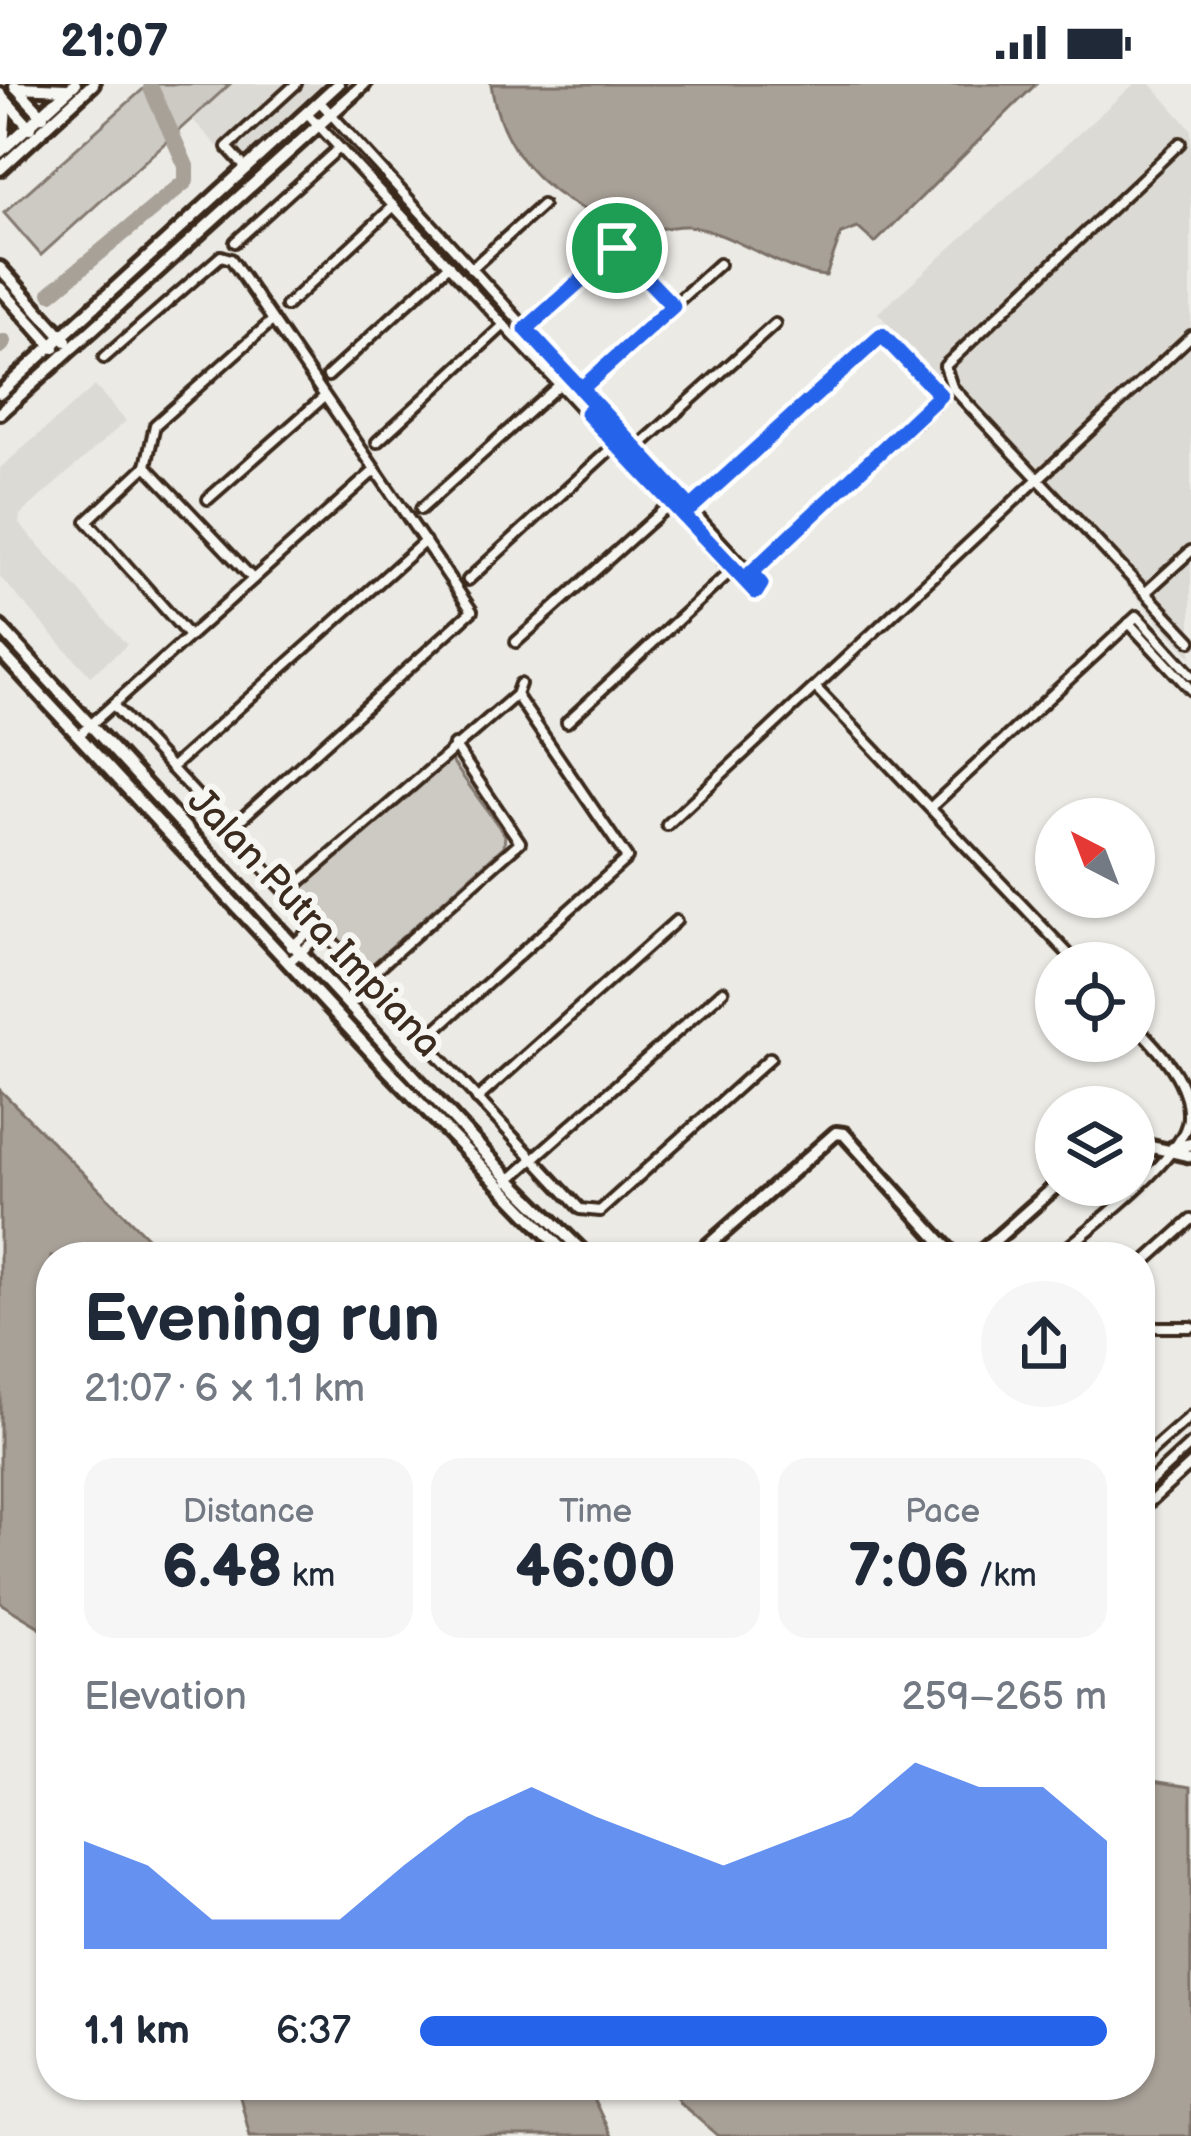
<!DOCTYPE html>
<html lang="en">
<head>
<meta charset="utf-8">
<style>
	body { margin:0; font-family:"Balsamiq Sans",sans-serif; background:#f6f6f7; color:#1f2937; height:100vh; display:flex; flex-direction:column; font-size:45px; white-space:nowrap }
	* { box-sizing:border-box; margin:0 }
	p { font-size:39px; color:#747a83 }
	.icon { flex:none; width:66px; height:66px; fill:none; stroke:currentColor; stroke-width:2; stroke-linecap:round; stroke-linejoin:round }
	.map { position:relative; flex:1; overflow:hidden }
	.side { position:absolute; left:36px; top:1158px; width:1119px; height:858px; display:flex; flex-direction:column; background:#fff; border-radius:48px; box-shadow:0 3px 9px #0004 }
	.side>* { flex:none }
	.needle { width:78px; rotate:318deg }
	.tools { position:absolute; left:1035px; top:714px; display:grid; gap:24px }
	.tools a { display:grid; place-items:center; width:120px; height:120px; border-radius:50%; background:#fff; box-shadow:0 3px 9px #0004; font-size:60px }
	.pin { position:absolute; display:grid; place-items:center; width:102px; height:102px; color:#fff; margin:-51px; border:6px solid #fff; border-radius:50%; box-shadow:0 3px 12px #0007 }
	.round { display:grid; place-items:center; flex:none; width:126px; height:126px; border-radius:63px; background:#f6f6f7 }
	.headline { display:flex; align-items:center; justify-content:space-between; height:204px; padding:0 48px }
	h1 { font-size:66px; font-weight:700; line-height:90px }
	.stats { display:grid; grid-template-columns:repeat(3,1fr); gap:18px; height:204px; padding:12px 48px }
	.stats div { display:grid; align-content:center; border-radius:30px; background:#f6f6f7; text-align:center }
	.stats b { font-size:60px; font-weight:700 }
	.stats small { font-size:33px; font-weight:400 }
	.stats p { font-size:33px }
	.chart { height:336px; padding:24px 48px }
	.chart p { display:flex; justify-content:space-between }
	.chart svg { width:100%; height:216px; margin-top:12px; fill:#2563eb; opacity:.7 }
	ul { padding:0 48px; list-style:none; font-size:39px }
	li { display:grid; grid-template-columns:192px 144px 1fr; align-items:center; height:90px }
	li i { height:30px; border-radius:15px; background:#2563eb }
	.status { display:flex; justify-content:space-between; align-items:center; height:84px; padding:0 60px; background:#fff; direction:ltr }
	.status svg { height:33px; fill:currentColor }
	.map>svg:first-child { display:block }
</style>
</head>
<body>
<div class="status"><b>21:07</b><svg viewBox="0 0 49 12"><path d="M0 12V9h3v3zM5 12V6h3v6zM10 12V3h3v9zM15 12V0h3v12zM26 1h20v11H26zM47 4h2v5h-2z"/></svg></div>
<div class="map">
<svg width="1191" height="2052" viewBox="0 0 1191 2052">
	<rect width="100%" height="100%" fill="#ebeae5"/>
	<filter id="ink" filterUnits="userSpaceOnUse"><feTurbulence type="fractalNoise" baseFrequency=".00833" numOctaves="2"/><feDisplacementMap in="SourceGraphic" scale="24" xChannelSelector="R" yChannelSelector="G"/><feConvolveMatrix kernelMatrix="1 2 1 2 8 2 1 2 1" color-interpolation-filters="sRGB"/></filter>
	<g filter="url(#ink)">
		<g fill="#dcdad4">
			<polygon points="230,0 322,0 235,81 192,35"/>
			<polygon points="1134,0 1151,0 1191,45 1191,573 878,229"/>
			<polygon points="95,302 126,337 20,431 19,439 127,561 90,592 0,493 0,384"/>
		</g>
		<g fill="#cdcac4" stroke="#847a71" stroke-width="3">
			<polygon points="149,0 230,0 41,171 4,129"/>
			<polygon points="448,672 505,751 504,762 373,879 363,880 297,815 299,805"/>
		</g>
		<g fill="#a8a198" stroke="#7c7167" stroke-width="3">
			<path d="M491 0H1036L875 159 858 144 841 150 826 192C779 188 737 149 688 142 676 141 663 146 651 144 569 135 503 82 491 0Z"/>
			<polygon points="0,1006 167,1173 51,1173 51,1550 0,1519"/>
			<polygon points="1140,1695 1191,1703 1191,2052 718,2052 679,2018 670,2001 1140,2001"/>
			<polygon points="237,2001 587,2001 611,2052 250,2052"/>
		</g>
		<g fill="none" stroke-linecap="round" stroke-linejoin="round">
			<g stroke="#a8a198" stroke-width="16">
				<polyline points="51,209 186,97 186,82 151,4"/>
				<polyline points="0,262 4,258"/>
			</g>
			<g stroke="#3b2a1e" stroke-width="16">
				<g id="street">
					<polyline points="307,29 752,508 762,503 319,17"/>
					<polyline points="1180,59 945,282 952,303 975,328 1191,557"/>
					<polyline points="246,84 227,63 296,0"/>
					<polyline points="235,158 339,64"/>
					<polyline points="471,185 542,121"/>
					<polyline points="286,222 394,122"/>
					<polyline points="526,245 616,164 673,222"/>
					<polyline points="104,274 221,172 231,175 472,527 229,746"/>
					<polyline points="328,292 449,181"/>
					<polyline points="581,305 719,180"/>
					<polyline points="377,358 504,241"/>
					<polyline points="636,365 775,240"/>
					<polyline points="146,382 253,495"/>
					<polyline points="208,415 324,313"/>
					<polyline points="691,424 879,253 887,253 941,314 751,489"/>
					<polyline points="421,425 560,300"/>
					<polyline points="468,496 616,360"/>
					<polyline points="1146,508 1191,467"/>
					<polyline points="1129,539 1191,606"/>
					<polyline points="189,552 87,437 146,382 155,341 272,237"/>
					<polyline points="516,558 671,419"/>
					<polyline points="816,604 1077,879"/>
					<polyline points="113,621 580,1125 600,1127 770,974"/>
					<polyline points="567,638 732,486"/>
					<polyline points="79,651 375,386"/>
					<polyline points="171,684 425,457"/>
					<polyline points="931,723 1137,532 1191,591"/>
					<polyline points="667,741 1191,252"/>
					<polyline points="287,809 516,611 520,600"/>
					<polyline points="291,863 317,840"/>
					<polyline points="289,878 324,848"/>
					<polyline points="367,894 520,758 454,661"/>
					<polyline points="423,957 627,774 516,611"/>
					<polyline points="477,1015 676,837"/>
					<polyline points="508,1097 723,907"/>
					<path d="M1056 1173C1087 1146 1186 1073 1188 1034 1190 996 1158 965 1134 940"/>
					<polyline points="1140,1182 1191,1136"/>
					<polyline points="1140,1243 1191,1243"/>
					<polyline points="1140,1377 1191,1332"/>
					<polyline points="1140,1407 1191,1360"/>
					<polyline points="1140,1427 1191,1380"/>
				</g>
			</g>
			<g stroke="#3b2a1e" stroke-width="20">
				<g id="secondary">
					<polyline points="15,2 43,32"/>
					<polyline points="16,3 66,5"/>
					<polyline points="0,10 30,44"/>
					<polyline points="3,63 6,22"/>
					<polyline points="0,68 75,0"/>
					<polyline points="0,85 93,0"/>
					<polyline points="0,184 66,257"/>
					<polyline points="0,204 54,264"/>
					<polyline points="0,309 338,0"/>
					<polyline points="0,329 364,0"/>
					<polyline points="0,543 510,1096 588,1173"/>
					<polyline points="0,567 386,984 569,1173"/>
					<polyline points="1134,1059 1191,1072"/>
					<polyline points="1173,1064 1191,1060"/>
					<polyline points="695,1173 836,1049 844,1050 955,1173"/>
					<polyline points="976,1173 1057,1101"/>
				</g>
			</g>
			<use href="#street" stroke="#f6f6f2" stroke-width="8"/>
			<use href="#secondary" stroke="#f6f6f2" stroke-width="10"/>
		</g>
	</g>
	<g fill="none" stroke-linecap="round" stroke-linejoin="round" filter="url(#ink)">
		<g stroke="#fff" stroke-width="24">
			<path id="route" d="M617 164 673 222 581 305 596 321 587 329 756 508 761 500 751 489 940 311 882 251 691 424C636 364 581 305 526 245L617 164"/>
		</g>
		<use href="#route" stroke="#2563eb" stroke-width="15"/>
	</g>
	<g text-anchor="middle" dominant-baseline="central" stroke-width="12" stroke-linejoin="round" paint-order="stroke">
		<g font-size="39" fill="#3b2a1e" stroke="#f6f6f2">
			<text transform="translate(314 839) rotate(47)">Jalan Putra Impiana</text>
		</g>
	</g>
</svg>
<div class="tools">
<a><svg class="needle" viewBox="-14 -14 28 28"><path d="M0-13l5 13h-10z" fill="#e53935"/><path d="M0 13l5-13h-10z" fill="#747a83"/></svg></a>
<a><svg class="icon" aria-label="locate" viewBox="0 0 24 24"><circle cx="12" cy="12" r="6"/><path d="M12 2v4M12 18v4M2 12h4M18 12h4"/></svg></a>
<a><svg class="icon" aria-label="layers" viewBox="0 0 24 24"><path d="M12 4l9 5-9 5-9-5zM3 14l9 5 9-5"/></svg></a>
</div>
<div class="pin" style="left:617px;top:164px;background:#1e9e55"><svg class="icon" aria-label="arrive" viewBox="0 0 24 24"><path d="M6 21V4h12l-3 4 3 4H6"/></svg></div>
<section class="side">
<div class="headline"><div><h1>Evening run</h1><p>21:07 · 6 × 1.1 km</p></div><a class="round"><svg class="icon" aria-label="share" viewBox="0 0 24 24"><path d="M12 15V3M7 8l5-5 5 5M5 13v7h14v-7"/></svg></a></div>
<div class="stats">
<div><p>Distance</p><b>6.48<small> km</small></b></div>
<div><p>Time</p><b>46:00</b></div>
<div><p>Pace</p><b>7:06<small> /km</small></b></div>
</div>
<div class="chart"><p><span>Elevation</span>259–265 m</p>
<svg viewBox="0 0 160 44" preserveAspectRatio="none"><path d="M0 44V22L10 27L20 38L30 38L40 38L50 27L60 17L70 11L80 17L90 22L100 27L110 22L120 17L130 6L140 11L150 11L160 22V44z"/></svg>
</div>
<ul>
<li><b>1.1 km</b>6:37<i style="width:100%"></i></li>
</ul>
</section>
</div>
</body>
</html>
